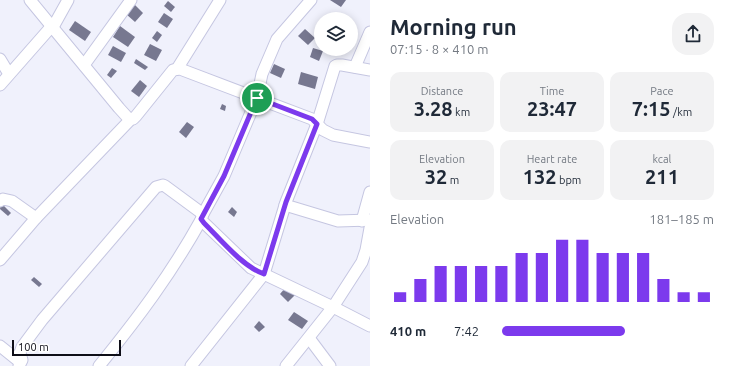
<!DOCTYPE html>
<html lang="en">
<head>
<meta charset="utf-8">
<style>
	body { margin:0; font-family:Ubuntu,sans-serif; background:#f2f2f3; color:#1f2937; height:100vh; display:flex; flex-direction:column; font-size:15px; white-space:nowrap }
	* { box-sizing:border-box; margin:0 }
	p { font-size:13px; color:#747a83 }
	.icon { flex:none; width:22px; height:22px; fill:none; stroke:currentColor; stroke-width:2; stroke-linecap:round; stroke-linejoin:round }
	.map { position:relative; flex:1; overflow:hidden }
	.sheet { display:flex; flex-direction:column; background:#fff; width:364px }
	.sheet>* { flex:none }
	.tools { position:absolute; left:314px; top:12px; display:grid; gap:8px }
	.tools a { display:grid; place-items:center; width:44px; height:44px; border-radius:50%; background:#fff; box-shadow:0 2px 10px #0003; font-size:20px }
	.scale { position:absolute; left:12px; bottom:10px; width:109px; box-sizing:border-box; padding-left:4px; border:2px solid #0e0e17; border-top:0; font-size:11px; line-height:14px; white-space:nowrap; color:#0e0e17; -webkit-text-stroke:3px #fff; paint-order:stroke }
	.pin { position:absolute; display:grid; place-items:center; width:34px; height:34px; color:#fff; margin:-17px; border:2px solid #fff; border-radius:50%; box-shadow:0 1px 4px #0007 }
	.round { display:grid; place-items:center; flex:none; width:42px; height:42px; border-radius:16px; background:#f2f2f3 }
	.headline { display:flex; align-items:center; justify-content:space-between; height:68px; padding:0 20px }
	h1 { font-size:22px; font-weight:700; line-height:30px }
	.figures { display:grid; grid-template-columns:repeat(3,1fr); gap:6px; height:68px; padding:4px 20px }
	.figures div { display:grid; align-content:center; border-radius:10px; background:#f2f2f3; text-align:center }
	.figures b { font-size:20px; font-weight:700 }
	.figures small { font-size:11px; font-weight:400 }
	.figures p { font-size:11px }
	.chart { height:112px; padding:8px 20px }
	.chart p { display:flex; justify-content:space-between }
	.chart svg { width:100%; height:72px; margin-top:4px; stroke:#7c3aed; stroke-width:6 }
	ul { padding:0 20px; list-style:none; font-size:13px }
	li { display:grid; grid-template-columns:64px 48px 1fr; align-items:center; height:30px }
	li i { height:10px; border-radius:5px; background:#7c3aed }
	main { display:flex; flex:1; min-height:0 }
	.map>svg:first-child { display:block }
</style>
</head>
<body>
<main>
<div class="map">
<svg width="370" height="366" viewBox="0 0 370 366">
	<rect width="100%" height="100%" fill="#f0f1fc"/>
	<g fill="#777890">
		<polygon points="330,0 346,0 341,7"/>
		<polygon points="168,1 175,7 171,12 164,6"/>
		<polygon points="135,5 143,13 135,22 126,14"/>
		<polygon points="164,13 173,19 167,28 158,22"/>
		<polygon points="75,21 91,32 85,41 69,30"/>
		<polygon points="120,26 135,37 128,47 113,37"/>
		<polygon points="305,29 315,38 308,45 298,36"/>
		<polygon points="157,31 162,35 157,42 152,38"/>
		<polygon points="150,44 162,50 156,61 144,55"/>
		<polygon points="113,46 126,53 121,62 108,55"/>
		<polygon points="313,48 323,51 319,61 310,57"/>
		<polygon points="136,59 148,67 145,70 134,63"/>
		<polygon points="274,64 285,69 281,78 270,73"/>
		<polygon points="112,68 117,71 111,78 107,75"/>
		<polygon points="301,72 318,77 315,89 298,84"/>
		<polygon points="140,80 147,86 139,97 131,91"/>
		<polygon points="222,104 226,106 225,111 220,109"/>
		<polygon points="187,122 194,127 186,138 179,132"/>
		<polygon points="1,203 11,213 8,216 0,209"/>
		<polygon points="232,207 237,212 234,217 228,212"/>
		<polygon points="34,277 42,284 39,287 31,280"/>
		<polygon points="286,287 295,295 288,302 280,294"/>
		<polygon points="294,312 308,321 302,329 288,320"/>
		<polygon points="259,321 265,327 259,332 254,327"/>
	</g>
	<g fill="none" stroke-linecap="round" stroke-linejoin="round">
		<g stroke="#c5c6e1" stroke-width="13">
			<g id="minor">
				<polyline points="30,0 119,108 129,119 133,119 136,116 173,70 180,69 312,119 323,130 333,135 370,142"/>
				<polyline points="311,0 277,39 262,74 257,98 224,176 203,214 201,220 251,268 333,307 370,326"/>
				<polyline points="53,27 68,0"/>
				<polyline points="0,59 9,74"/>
				<polyline points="84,65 131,0"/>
				<polyline points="355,67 370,32"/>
				<polyline points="177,69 220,0"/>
				<polyline points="0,85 51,27"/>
				<polyline points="0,201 3,199 12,201 36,218"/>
				<polyline points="285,205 338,221 370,220"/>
				<polyline points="362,221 370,192"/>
				<polyline points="0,260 36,218 131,119"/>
				<polyline points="309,338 330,366"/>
				<polyline points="0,346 20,362"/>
				<polyline points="19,366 22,360 20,353 22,347 42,320 156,187 163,185 165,186 203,214"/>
				<path d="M99 366C138 318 171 274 201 220"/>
				<polyline points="191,366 264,274 286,202 317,124 335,66 337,65 342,65 370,70"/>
				<polyline points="286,366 333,307 362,262 366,250 370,228"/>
			</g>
		</g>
		<use href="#minor" stroke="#fff" stroke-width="11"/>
	</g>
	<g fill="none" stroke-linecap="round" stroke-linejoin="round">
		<g stroke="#fff" stroke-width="8">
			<path id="route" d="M257 98 312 119 317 124 286 202 264 274C242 266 221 240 204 223L201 219 224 176Z"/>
		</g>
		<use href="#route" stroke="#7c3aed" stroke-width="5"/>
	</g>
</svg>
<div class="tools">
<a><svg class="icon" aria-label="layers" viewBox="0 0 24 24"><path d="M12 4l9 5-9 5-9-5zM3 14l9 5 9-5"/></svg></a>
</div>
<div class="scale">100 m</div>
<div class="pin" style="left:257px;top:98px;background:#1e9e55"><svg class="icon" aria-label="arrive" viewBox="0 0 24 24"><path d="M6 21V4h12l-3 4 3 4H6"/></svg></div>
</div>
<section class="sheet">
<div class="headline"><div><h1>Morning run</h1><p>07:15 · 8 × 410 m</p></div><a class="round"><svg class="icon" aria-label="share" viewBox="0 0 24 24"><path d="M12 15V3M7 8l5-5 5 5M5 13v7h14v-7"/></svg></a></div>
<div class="figures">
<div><p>Distance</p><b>3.28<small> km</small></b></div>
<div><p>Time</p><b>23:47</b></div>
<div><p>Pace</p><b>7:15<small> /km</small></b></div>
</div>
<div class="figures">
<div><p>Elevation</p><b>32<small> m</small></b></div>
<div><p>Heart rate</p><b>132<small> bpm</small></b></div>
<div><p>kcal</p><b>211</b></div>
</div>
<div class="chart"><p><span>Elevation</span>181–185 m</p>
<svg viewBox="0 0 160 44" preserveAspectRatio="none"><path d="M5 44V38M15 44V30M25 44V22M35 44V22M45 44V22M55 44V22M65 44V14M75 44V14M85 44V6M95 44V6M105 44V14M115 44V14M125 44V14M135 44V30M145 44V38M155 44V38"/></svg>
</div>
<ul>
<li><b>410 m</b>7:42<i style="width:58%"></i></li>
</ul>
</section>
</main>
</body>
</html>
